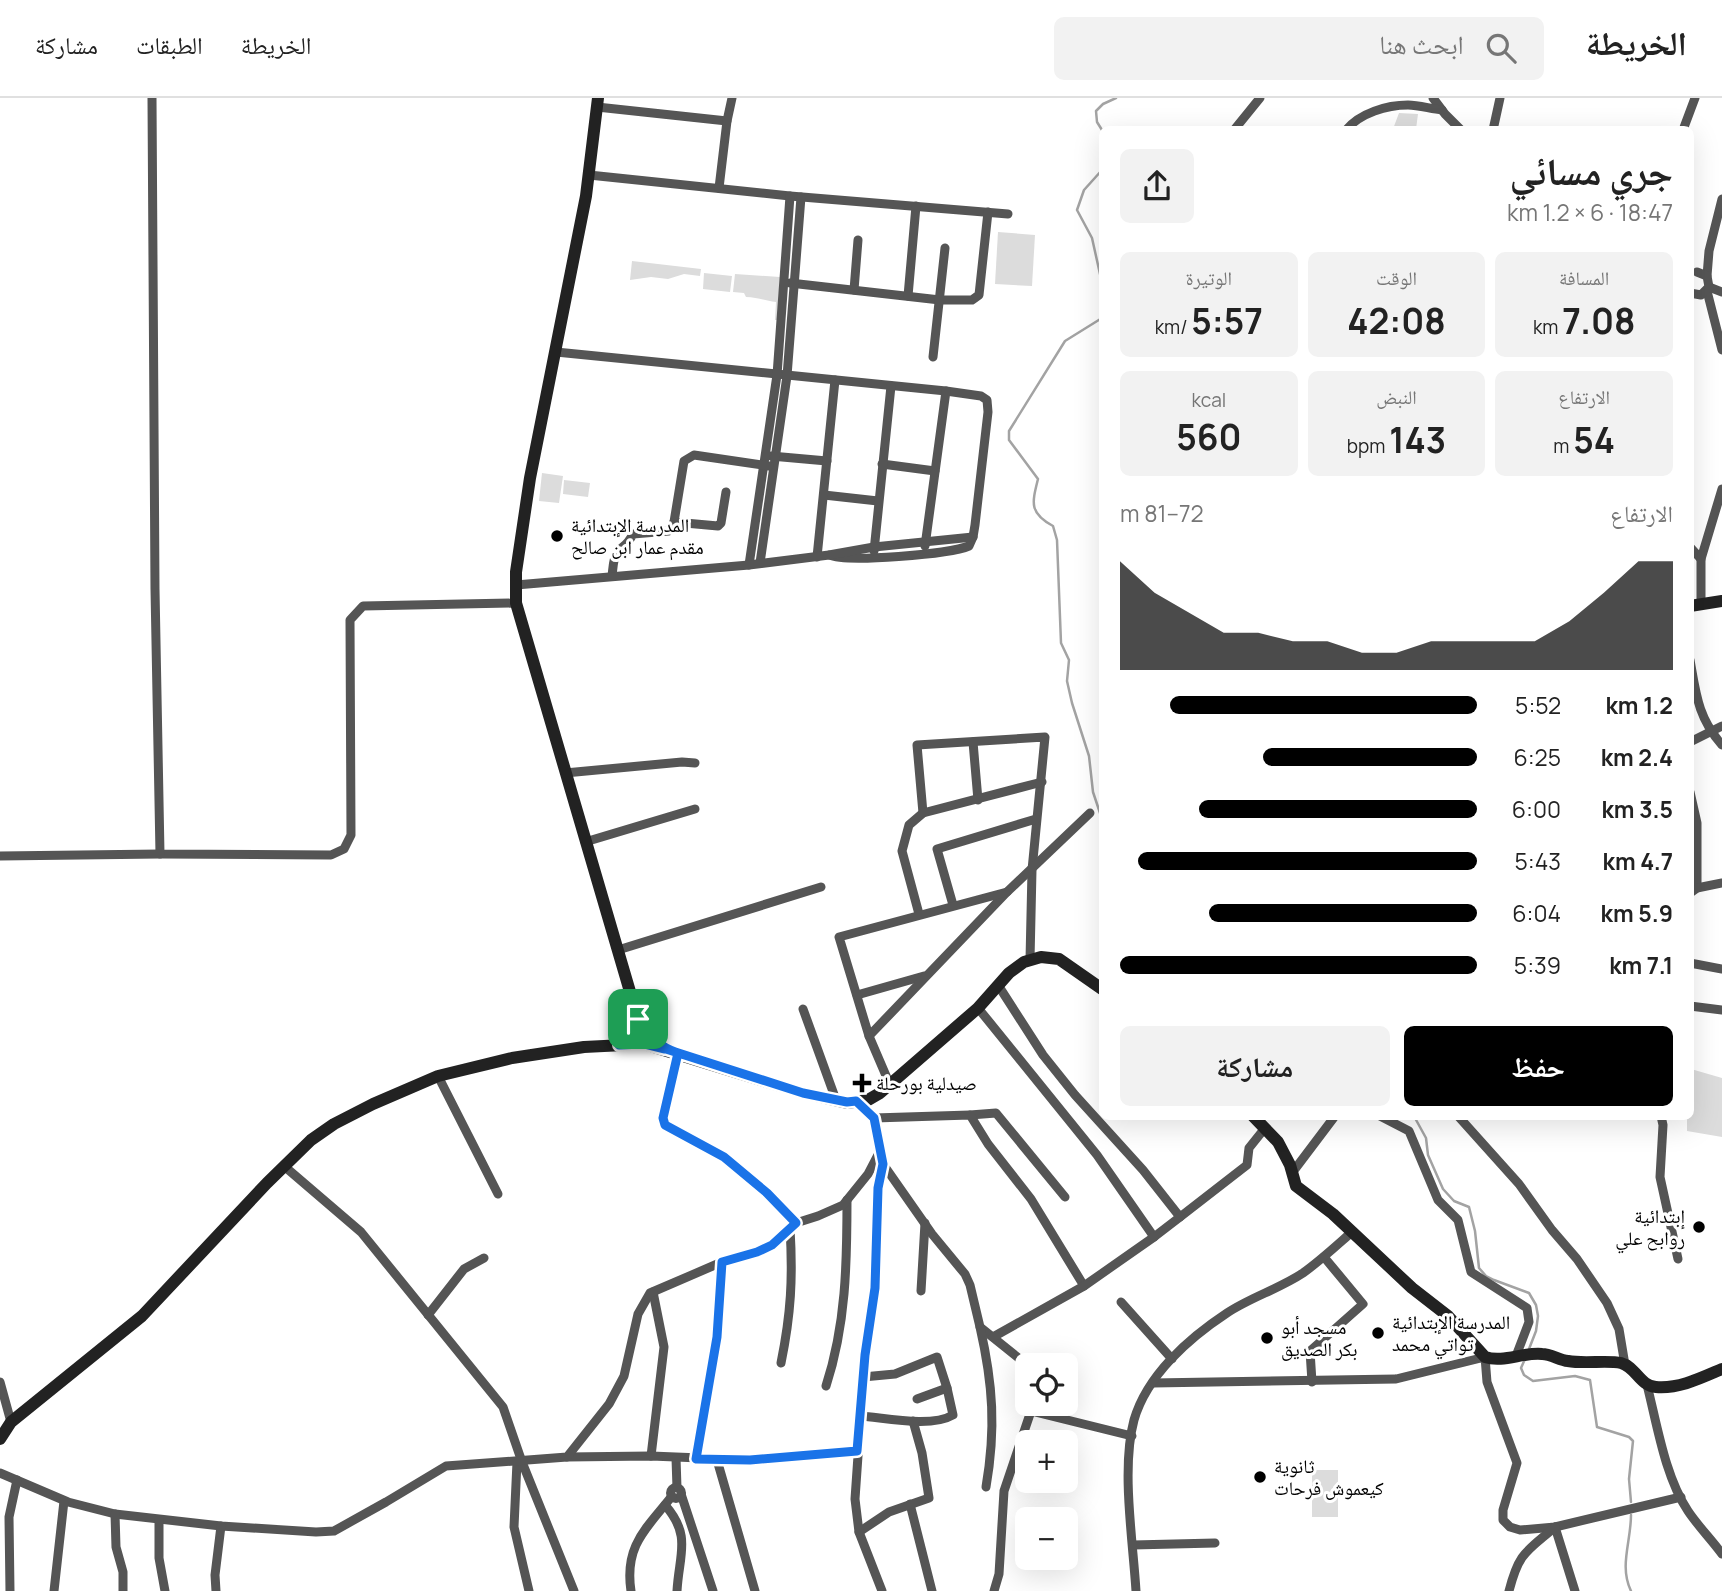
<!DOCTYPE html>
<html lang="ar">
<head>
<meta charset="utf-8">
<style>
	body { margin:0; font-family:Manrope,"Noto Naskh Arabic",sans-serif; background:#f2f2f2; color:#222; direction:rtl; height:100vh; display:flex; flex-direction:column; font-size:26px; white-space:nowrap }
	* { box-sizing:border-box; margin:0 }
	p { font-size:23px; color:#767676 }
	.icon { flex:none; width:38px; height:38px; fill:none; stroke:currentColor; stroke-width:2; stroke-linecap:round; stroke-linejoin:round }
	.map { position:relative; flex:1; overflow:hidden; direction:ltr }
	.details { position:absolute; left:1099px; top:28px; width:595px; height:994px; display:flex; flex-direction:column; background:#fff; border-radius:10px; box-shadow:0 7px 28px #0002; direction:rtl }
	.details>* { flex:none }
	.fabs { position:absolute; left:1015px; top:1255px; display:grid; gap:14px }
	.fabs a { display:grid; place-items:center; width:63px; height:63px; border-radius:10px; background:#fff; box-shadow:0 7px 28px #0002; font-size:35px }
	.pin { position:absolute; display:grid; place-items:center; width:60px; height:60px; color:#fff; margin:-30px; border-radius:14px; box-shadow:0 4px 10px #0006 }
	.round { display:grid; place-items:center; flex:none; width:74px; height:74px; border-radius:10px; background:#f2f2f2 }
	.headline { display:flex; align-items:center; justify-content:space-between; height:119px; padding:0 21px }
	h1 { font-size:38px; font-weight:700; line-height:52px }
	.metrics { display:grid; grid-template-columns:repeat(3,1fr); gap:10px; height:119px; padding:7px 21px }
	.metrics div { display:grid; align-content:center; border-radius:10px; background:#f2f2f2; text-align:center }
	.metrics b { font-size:35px; font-weight:700 }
	.metrics small { font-size:19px; font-weight:400 }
	.metrics p { font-size:19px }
	.chart { height:196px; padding:14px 21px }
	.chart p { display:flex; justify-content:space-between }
	.chart svg { width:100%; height:126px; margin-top:7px; fill:#000; opacity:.7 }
	.primary-button { display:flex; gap:14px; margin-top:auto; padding:14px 21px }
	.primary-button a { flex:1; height:80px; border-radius:10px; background:#000; color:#fff; font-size:28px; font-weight:700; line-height:80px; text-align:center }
	.primary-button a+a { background:#f2f2f2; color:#222 }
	ul { padding:0 21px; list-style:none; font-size:23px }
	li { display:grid; grid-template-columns:112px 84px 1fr; align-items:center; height:52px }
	li i { height:18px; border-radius:9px; background:#000 }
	header { display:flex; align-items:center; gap:42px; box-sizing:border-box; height:98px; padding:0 35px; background:#fff; border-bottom:2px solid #e0e0e0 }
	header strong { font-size:33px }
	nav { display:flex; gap:38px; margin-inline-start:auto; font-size:24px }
	.search { width:490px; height:63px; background:#f2f2f2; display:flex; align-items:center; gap:18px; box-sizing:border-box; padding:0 24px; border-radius:10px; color:#767676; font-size:26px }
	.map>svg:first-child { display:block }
</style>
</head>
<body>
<header>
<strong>الخريطة</strong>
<div class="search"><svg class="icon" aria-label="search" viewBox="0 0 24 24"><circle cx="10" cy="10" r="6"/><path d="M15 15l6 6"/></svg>ابحث هنا</div>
<nav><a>الخريطة</a><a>الطبقات</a><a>مشاركة</a></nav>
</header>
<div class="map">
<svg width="1722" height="1493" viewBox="0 0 1722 1493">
	<rect width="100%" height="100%" fill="#fff"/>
	<g fill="#dcdcdc">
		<polygon points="1399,15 1418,16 1416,31 1434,31 1393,31"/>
		<polygon points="998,134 1035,137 1032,188 995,186"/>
		<polygon points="632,163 701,171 700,178 684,176 668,181 651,179 630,182"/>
		<polygon points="704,175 732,178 730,194 703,191"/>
		<path d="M735 176 780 179 777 222H775L776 204C765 203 757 199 746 199L744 195 733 194Z"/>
		<polygon points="542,375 563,378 559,405 539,403"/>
		<polygon points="564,382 590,385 588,399 563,396"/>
		<polygon points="1691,971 1722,980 1722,1039 1687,1033 1687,1019 1690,1018"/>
		<rect x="1312" y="1372" width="26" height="47"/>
	</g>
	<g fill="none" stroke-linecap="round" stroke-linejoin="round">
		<g stroke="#a3a3a3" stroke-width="2.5">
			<polyline points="1102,32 1097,24 1096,13 1103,6 1116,0"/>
			<polyline points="1102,72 1084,92 1077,112 1092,140 1102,185"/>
			<path d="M1102 220 1065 243 1009 333V342L1038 381C1032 405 1029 415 1053 428L1057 442 1061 545 1069 562 1067 583 1072 605 1089 658 1093 694 1102 721"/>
			<polyline points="1411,1018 1415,1020 1426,1040 1428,1057 1443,1091 1454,1103 1469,1109 1475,1133 1479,1170 1486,1178 1494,1182 1529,1195 1536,1207 1538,1218 1536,1233 1529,1251"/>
			<polyline points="1525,1261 1521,1270 1524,1277 1533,1283 1575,1278 1590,1282 1597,1329 1629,1339 1633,1343 1629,1381 1631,1404"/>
			<path d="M1631 1493C1619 1468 1631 1444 1631 1417"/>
		</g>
		<g stroke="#555" stroke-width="9">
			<polyline points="152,0 155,491 160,756 331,757 344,751 351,737 350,522 363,508 516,505"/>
			<polyline points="1433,0 1445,16 1461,32"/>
			<polyline points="597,9 727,23"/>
			<polyline points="1234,32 1260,0"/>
			<path d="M1346 32C1360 15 1387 7 1408 7 1419 7 1431 11 1442 12"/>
			<polyline points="1493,32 1500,0"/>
			<polyline points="1683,32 1695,0"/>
			<polyline points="589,77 790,98 1008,116"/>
			<polyline points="719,90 727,23 732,0"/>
			<polyline points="1707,178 1709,153 1722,101"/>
			<polyline points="790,185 940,202 972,202 979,197 988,114"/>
			<polyline points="1709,189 1722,194"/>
			<polyline points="854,192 858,142"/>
			<polyline points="1707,193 1722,252"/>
			<polyline points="1690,195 1701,197 1709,189 1707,178 1697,174"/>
			<polyline points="908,198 916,108"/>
			<path d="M556 254 946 293 981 298 987 302 988 314 975 427 973 439 969 448C950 456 847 465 829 457"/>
			<polyline points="933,259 945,150"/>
			<polyline points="771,358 827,363"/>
			<polyline points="882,366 935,373"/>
			<polyline points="824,397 878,403"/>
			<polyline points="674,424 718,428 721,425 726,394"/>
			<polyline points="925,448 946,293"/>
			<polyline points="1690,449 1701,461"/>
			<polyline points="874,453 891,288"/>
			<polyline points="817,459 835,282"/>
			<polyline points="760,465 787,278 801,99"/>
			<polyline points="749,467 777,277 790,98"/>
			<path d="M612 478C613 471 613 460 617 454 624 447 627 448 633 436L669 433 674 424 684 363 694 357 769 368"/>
			<polyline points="516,487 749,467 829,457 874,449 973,439"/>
			<polyline points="1701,506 1701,461 1722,391"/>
			<path d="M1690 562C1696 596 1698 620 1722 647"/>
			<polyline points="973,644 978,702"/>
			<polyline points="1690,644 1722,628"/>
			<polyline points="565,675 682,664 695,665"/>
			<polyline points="1690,694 1697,725 1697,790"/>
			<polyline points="923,715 917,647 1045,639 1032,772 1030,862"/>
			<polyline points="585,744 695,711"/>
			<polyline points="0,758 160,756"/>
			<polyline points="1690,795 1697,790 1722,785"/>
			<polyline points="953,807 937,751 1036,721"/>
			<polyline points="919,816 902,753 909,727 923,715 1042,684"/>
			<polyline points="618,852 821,789"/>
			<polyline points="1690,865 1722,871"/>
			<polyline points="998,887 1043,957 1075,997 1143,1072 1180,1119 1247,1067 1249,1050 1265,1030"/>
			<polyline points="857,897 924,878"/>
			<polyline points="1690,908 1722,912"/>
			<polyline points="978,910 1097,1057 1154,1139 1180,1119"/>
			<polyline points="803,911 836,1002"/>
			<polyline points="869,938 1007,794 1090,715"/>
			<polyline points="678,955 663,1020 665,1027 724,1059 767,1095 796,1125"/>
			<polyline points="438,978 498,1096"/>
			<polyline points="890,987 869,938 839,839 1007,794"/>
			<polyline points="856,1003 874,1020 883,1066 932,1136 965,1176 970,1187 980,1229 1021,1262 1027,1273"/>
			<polyline points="970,1017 996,1015 1065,1099"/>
			<polyline points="1380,1018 1409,1033 1438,1102 1458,1122 1471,1174 1527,1210 1529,1224 1516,1258"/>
			<polyline points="1458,1018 1519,1086 1552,1132 1577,1161 1607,1205 1619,1231 1625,1267"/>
			<polyline points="1661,1018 1663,1027 1660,1079 1678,1161"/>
			<polyline points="874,1020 970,1017 988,1046 1031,1101 1084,1188"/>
			<polyline points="284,1068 361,1134 503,1309 522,1364 574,1493"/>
			<polyline points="1292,1075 1335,1018"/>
			<polyline points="921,1193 925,1125"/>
			<polyline points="1121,1204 1172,1261"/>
			<polyline points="428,1217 464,1171 484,1160"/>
			<path d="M980 1229C993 1286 996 1331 986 1389"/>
			<polyline points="993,1239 1084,1188 1154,1139"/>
			<path d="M781 1265C791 1216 793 1180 790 1130"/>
			<polyline points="0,1284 11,1324"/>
			<polyline points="1312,1284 1310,1253 1363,1206 1324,1159"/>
			<polyline points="1153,1285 1396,1281 1485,1259 1487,1284 1517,1365 1503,1412 1503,1422 1510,1429 1520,1432 1555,1429 1681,1399"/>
			<path d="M1647 1287C1657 1326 1665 1379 1688 1413 1698 1428 1711 1441 1722 1456"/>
			<path d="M826 1288C846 1227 847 1165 847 1102"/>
			<polyline points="917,1301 947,1290"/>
			<polyline points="1031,1306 1031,1313 1132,1338"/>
			<path d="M861 1318C886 1320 931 1330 953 1317L947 1290 937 1259 895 1276 863 1279"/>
			<polyline points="651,1358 664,1249 653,1194"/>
			<polyline points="567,1359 651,1358 750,1362 857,1353"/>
			<polyline points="676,1360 677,1390"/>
			<polyline points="696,1361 717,1239 722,1164"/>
			<polyline points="717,1362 755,1493"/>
			<polyline points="517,1364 514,1429 529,1493"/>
			<polyline points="0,1375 68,1404 115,1416 221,1428 316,1434 334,1433 386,1404 446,1368 567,1359 609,1306 624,1278 638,1216 650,1195 722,1164 757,1154 772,1147 796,1125 818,1118 843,1107 868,1076 880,1053"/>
			<circle cx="676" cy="1395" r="5.5"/>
			<polyline points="681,1396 713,1493"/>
			<polyline points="910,1406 932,1493"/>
			<path d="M665 1407C692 1438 679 1456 677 1493"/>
			<polyline points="115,1416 116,1449 123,1474 123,1493"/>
			<polyline points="159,1422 159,1460 165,1493"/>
			<polyline points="1555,1429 1575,1493"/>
			<polyline points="859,1434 889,1414 929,1400 922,1355 913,1323"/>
			<polyline points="1133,1447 1215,1445"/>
			<polyline points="10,1493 9,1419 17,1382"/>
			<polyline points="54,1493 64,1403"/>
			<polyline points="216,1493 215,1477 221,1428"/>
			<path d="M631 1493C624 1447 647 1430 672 1398"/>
			<polyline points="882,1493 859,1434 855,1401 865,1257 875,1190 878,1089 883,1066"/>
			<polyline points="994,1493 999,1476 1004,1393 1031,1313"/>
			<path d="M1136 1493C1133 1443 1121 1370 1134 1322 1147 1277 1189 1240 1227 1215 1251 1199 1279 1191 1303 1175 1320 1163 1336 1148 1352 1134"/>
			<path d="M1509 1493C1519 1454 1526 1454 1555 1429"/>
		</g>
		<g stroke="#222" stroke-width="12">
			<polyline points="598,0 586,98 530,380 516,474 516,505 638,921 646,934 662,949"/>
			<polyline points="1690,508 1722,503"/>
			<polyline points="619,947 628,938 638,921"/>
			<path d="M1253 1018 1278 1044 1290 1067 1296 1088 1333 1116 1412 1190 1448 1218 1485 1259C1503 1265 1523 1254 1542 1256 1551 1256 1559 1262 1568 1263 1584 1266 1608 1262 1621 1265 1636 1269 1640 1288 1656 1289 1679 1291 1701 1280 1722 1271"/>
			<polyline points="0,1341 11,1324 142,1218 267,1085 311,1042 334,1026 373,1006 438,978 512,960 584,949 644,946 803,995 847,1005 868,1002 880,995 978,910 1009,875 1024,864 1041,859 1059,861 1102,891"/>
		</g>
	</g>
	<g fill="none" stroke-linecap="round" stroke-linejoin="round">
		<g stroke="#fff" stroke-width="14">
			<path id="route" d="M638 921C649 938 659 949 678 955L663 1020 665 1027 724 1059 767 1095 796 1125 772 1147 757 1154 722 1164 717 1239 696 1361 750 1362 857 1353 865 1257 875 1190 878 1090 883 1066 874 1020 856 1003 847 1004 803 995 666 951H664L644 946 619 947 628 938 638 921"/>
		</g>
		<use href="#route" stroke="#1a73e8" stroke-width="9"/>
	</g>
	<g fill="#000" stroke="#fff" stroke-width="2.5">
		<circle cx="557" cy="438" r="7"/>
		<path d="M858.5 974.5h7v7h7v7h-7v7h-7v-7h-7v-7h7z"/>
		<circle cx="1699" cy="1129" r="7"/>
		<circle cx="1378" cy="1235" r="7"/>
		<circle cx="1267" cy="1240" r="7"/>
		<circle cx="1260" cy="1379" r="7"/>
	</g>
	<g text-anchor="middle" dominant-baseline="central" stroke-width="6" stroke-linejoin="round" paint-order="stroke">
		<g font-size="19" fill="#000" stroke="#fff" text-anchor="start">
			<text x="571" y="427">المدرسة الإبتدائية<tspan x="571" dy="22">مقدم عمار ابن صالح</tspan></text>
			<text x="876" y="985">صيدلية بورحلة</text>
			<text x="1685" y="1118" text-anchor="end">إبتدائية<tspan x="1685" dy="22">روابح علي</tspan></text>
			<text x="1392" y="1224">المدرسة الإبتدائية<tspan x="1392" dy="22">تواتي محمد</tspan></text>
			<text x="1281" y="1229">مسجد أبو<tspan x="1281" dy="22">بكر الصديق</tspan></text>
			<text x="1274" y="1368">ثانوية<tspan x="1274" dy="22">كيعموش فرحات</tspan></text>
		</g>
	</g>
</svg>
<div class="fabs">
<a><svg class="icon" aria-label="locate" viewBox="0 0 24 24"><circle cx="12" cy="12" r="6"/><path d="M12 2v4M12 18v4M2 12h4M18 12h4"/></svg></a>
<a>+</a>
<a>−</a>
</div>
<div class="pin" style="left:638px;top:921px;background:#1e9e55"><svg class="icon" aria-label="arrive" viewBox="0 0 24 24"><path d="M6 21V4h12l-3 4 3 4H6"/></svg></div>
<section class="details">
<div class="headline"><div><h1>جري مسائي</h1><p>18:47 · 6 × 1.2 km</p></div><a class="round"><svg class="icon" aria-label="share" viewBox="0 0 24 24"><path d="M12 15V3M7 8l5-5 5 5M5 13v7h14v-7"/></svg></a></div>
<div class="metrics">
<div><p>المسافة</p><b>7.08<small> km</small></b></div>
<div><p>الوقت</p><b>42:08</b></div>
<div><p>الوتيرة</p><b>5:57<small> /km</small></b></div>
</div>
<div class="metrics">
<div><p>الارتفاع</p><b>54<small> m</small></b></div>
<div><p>النبض</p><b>143<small> bpm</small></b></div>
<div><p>kcal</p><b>560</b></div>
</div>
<div class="chart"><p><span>الارتفاع</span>72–81 m</p>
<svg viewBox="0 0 160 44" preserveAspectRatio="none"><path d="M0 44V6L10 17L20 24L30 31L40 31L50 34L60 34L70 38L80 38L90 34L100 34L110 34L120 34L130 27L140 17L150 6L160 6V44z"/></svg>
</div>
<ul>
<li><b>1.2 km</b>5:52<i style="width:86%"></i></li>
<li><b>2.4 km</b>6:25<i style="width:60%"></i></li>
<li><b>3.5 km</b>6:00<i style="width:78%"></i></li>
<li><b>4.7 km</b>5:43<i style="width:95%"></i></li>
<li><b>5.9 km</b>6:04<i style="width:75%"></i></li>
<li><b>7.1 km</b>5:39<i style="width:100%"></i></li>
</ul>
<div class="primary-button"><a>حفظ</a><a>مشاركة</a></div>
</section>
</div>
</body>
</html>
